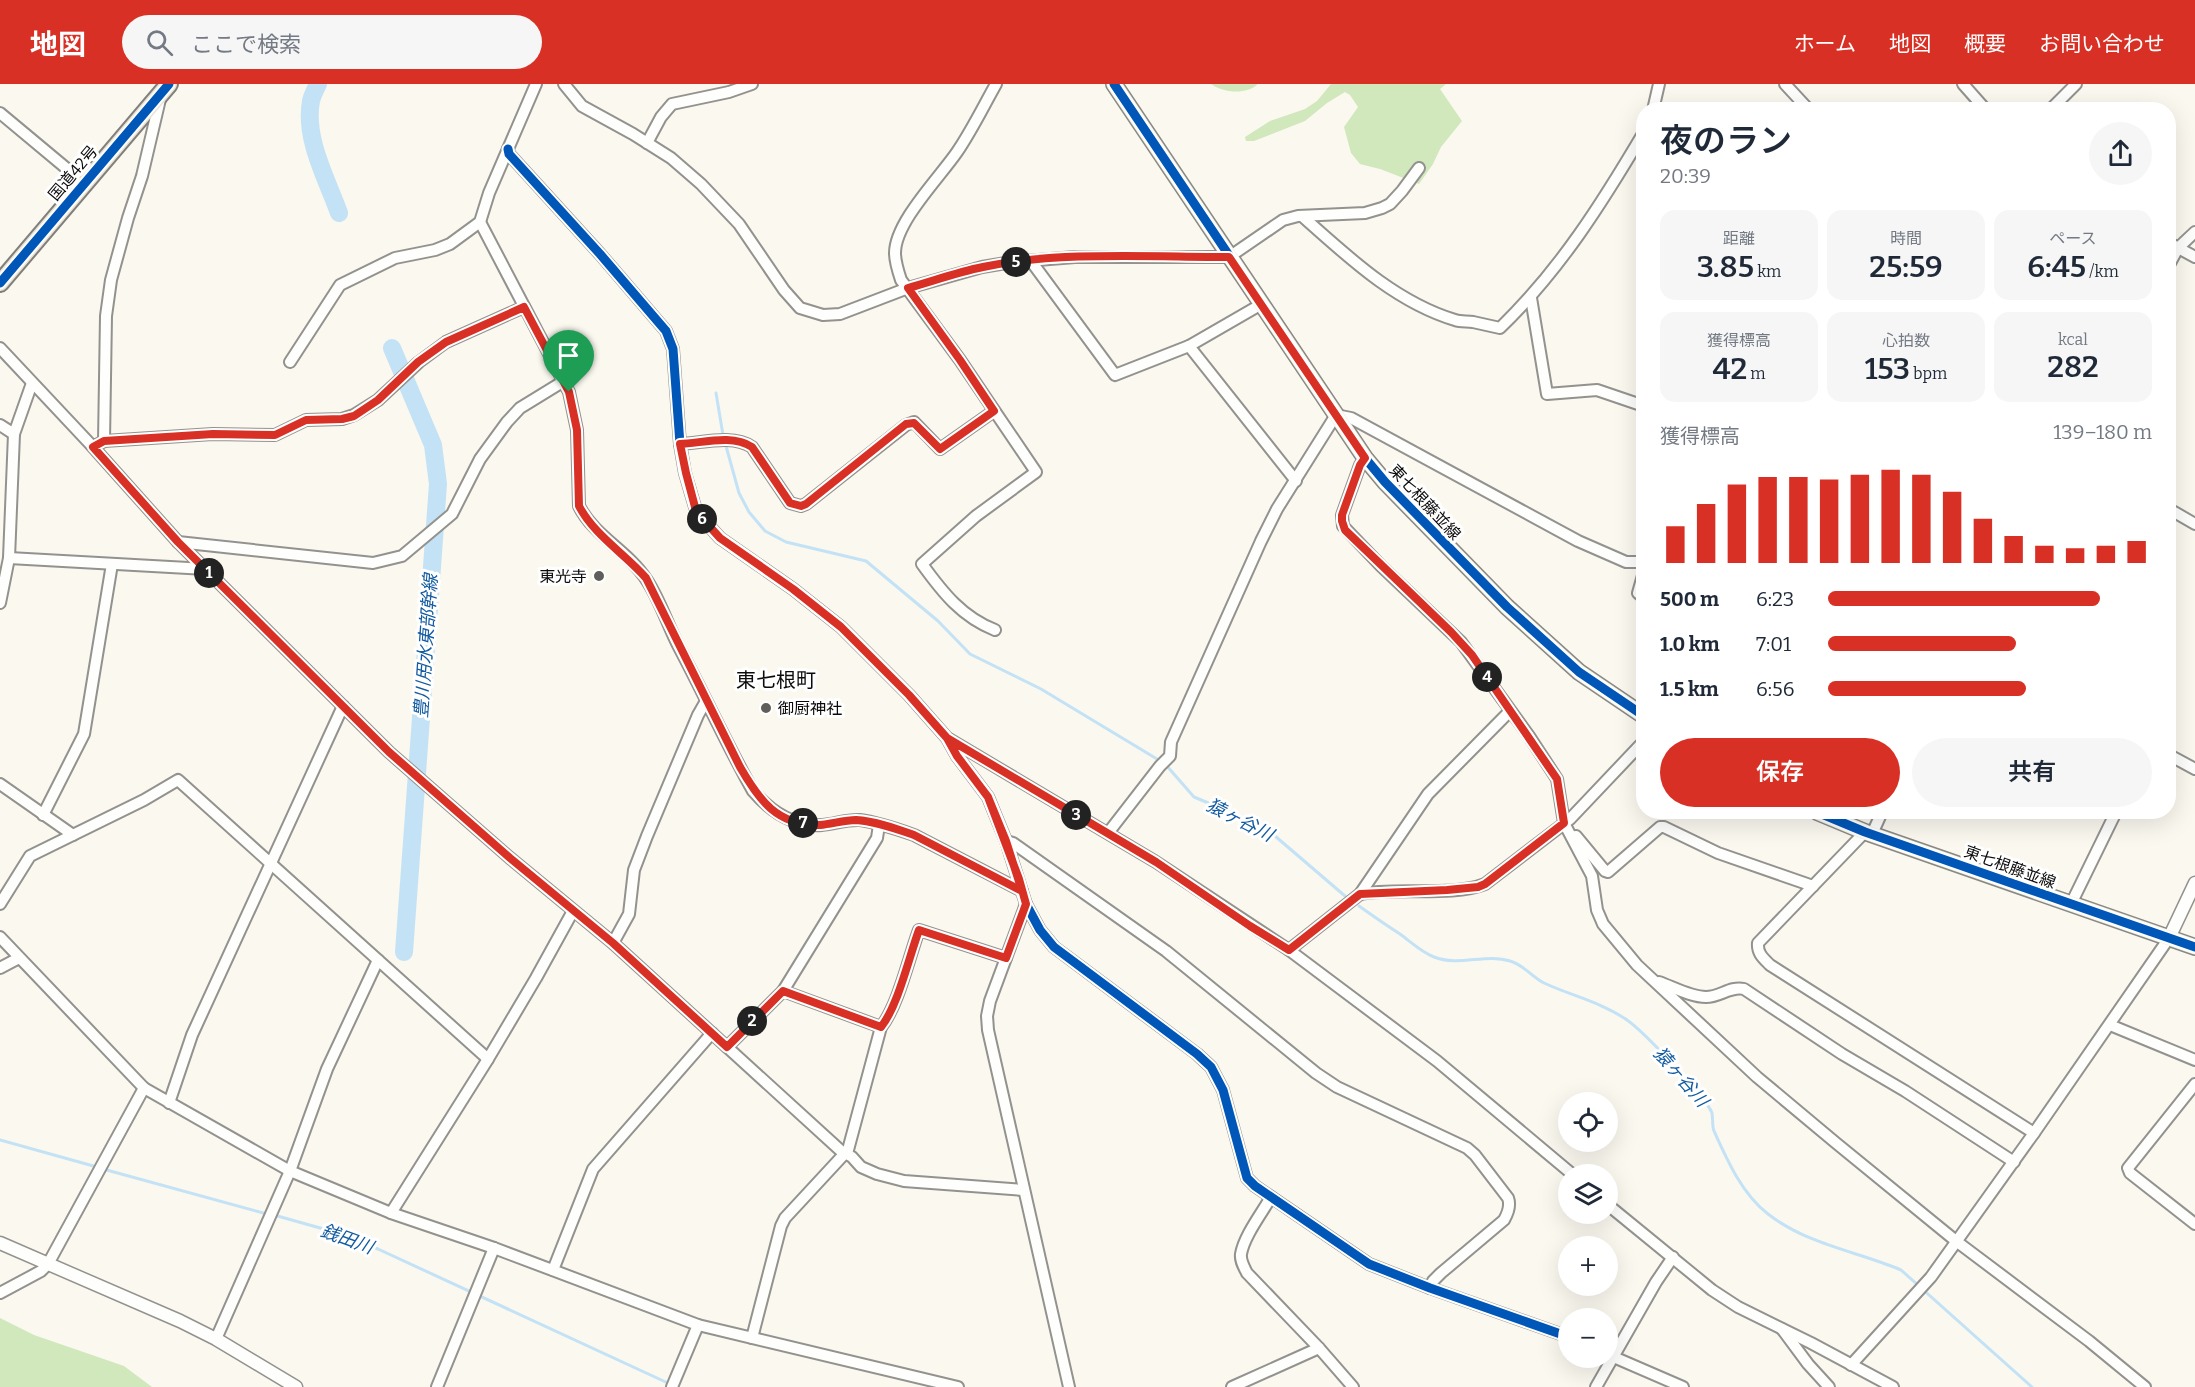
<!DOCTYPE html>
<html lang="ja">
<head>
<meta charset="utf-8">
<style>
	body { margin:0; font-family:Bitter,"Noto Sans JP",serif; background:#f6f6f7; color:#1f2937; height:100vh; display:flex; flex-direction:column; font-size:22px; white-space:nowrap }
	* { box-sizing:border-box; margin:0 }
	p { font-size:20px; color:#747a83 }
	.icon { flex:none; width:33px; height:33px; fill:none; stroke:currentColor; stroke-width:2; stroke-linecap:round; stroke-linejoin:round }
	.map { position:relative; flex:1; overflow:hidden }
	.side { position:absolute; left:1636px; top:18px; width:540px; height:717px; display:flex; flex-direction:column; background:#fff; border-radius:24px; box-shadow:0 6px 24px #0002 }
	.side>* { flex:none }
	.tools { position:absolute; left:1558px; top:1008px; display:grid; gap:12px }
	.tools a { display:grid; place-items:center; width:60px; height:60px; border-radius:50%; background:#fff; box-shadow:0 6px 24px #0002; font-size:30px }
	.pin { position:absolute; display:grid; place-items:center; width:51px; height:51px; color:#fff; margin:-62px -26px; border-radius:50% 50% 50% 0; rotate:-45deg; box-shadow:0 0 6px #0007 }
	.pin .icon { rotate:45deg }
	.km { position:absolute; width:30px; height:30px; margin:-15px; border-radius:50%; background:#222; color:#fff; font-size:16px; line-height:30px; text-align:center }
	.round { display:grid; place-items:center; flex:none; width:63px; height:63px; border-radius:32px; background:#f6f6f7 }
	.overview { display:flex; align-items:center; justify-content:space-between; height:102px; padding:0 24px }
	h1 { font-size:33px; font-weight:600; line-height:45px }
	.figures { display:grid; grid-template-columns:repeat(3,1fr); gap:9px; height:102px; padding:6px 24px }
	.figures div { display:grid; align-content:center; border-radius:15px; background:#f6f6f7; text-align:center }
	.figures b { font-size:30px; font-weight:600 }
	.figures small { font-size:16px; font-weight:400 }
	.figures p { font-size:16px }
	.chart { height:168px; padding:12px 24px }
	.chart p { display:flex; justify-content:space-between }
	.chart svg { width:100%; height:108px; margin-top:6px; stroke:#d93025; stroke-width:6 }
	.primary-button { display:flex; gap:12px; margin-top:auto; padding:12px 24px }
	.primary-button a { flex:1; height:69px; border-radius:36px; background:#d93025; color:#fff; font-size:24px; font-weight:600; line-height:69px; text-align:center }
	.primary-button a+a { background:#f6f6f7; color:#1f2937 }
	ul { padding:0 24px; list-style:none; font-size:20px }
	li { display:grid; grid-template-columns:96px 72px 1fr; align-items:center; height:45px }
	li i { height:15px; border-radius:8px; background:#d93025 }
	header { display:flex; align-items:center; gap:36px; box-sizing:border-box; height:84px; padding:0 30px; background:#d93025; color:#fff }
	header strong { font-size:28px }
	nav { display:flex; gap:33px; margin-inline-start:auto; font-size:21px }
	.search { width:420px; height:54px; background:#f6f6f7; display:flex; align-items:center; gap:15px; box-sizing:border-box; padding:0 21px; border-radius:33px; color:#747a83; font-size:22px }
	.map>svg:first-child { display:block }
</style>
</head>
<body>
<header>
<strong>地図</strong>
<div class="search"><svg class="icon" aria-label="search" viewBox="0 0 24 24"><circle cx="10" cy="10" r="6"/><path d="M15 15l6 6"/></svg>ここで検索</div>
<nav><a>ホーム</a><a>地図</a><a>概要</a><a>お問い合わせ</a></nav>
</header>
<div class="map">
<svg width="2195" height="1303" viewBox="0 0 2195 1303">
	<rect width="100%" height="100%" fill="#faf8ef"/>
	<g fill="#d1e8bc">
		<path d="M1211 0H1258C1246 11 1224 9 1211 0Z"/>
		<polygon points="1331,0 1446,0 1440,5 1462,37 1441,63 1433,80 1419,100 1380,85 1360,80 1351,69 1344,43 1358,23 1350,11 1345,8 1327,19 1305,37 1254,57 1246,57 1245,53 1270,37 1305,25 1317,17"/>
		<polygon points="0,1234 34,1251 124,1282 152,1303 0,1303"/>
	</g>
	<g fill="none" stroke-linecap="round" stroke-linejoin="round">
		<g stroke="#c4e2f5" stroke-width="3">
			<polyline points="716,309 723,351"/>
			<polyline points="726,362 739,409 749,428 765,447 786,458 866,477 938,537 970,570 1041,605 1157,675"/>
			<polyline points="1166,681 1194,713 1242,733 1275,752 1345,812"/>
			<path d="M1359 822C1373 832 1386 841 1400 850 1411 858 1421 868 1434 873 1459 883 1486 869 1510 877 1524 881 1532 893 1544 899 1572 912 1601 918 1627 936 1643 947 1706 1013 1712 1029 1713 1035 1712 1042 1714 1047 1727 1076 1742 1110 1768 1130 1808 1161 1856 1167 1901 1186L2032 1303"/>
			<polyline points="0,1056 97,1083"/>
			<polyline points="103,1085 267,1130"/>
			<polyline points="274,1131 345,1151 378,1165 670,1300"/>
		</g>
		<g stroke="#c4e2f5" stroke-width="18">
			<path d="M318 0C315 6 312 12 311 17 304 55 327 95 339 129"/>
			<polyline points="392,264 433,361 438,400 404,868"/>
		</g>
		<g stroke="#93928e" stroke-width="14">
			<g id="minor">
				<polyline points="564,0 582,22 633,50 671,74 701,100 739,140 784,206 800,224 823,231 840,230 908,204 982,183 1012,178 1075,173 1229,173 1283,136 1298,132 1365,129 1382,124 1390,120 1402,107 1419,84"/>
				<polyline points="1785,0 1809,26"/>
				<polyline points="1963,0 1986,26"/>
				<polyline points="1653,26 1659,0"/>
				<polyline points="2050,26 2076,0"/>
				<polyline points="0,29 84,99"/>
				<polyline points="647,59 661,33 672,20 729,8 752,0"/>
				<polyline points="508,65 509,70 600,170 666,247 673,265 680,360 685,389 695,423 701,433 720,454 793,505 841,543 909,611 947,654 957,672 988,713 1006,757 1026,820 1040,846 1054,863 1197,970 1211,983 1223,1006 1247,1094 1255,1102 1369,1180 1430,1204 1569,1253"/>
				<path d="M1302 132C1347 172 1395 218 1455 236 1461 238 1467 237 1473 238 1482 240 1491 242 1500 244 1560 186 1602 119 1644 48"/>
				<path d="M480 138 569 308 577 346 579 422C594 452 628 467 646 495 661 517 668 543 680 565 705 612 727 661 753 707 771 728 793 743 822 741 835 740 847 735 860 736 877 738 897 745 914 751L1022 807"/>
				<polyline points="2169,159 2195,173"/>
				<polyline points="1031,177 1115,291 1189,262 1260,221"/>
				<polyline points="2169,181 2178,164 2195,148"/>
				<polyline points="1531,214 1547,310 1597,306 1644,322"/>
				<polyline points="1189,262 1296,397"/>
				<polyline points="0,264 93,363 178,458 389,668 510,774 613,859 840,1066 852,1073 861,1083 877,1090 904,1097 1024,1106"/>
				<polyline points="290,278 340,201 395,174 435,166 450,160 480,138 489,109 536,0"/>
				<polyline points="0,341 14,350"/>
				<polyline points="104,357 106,232 111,196 128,134 142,92 161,11"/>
				<path d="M680 360C703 359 732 350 752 363L790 419 801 422 806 420 906 341 914 338 940 365 994 327"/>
				<polyline points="93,363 104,357 213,350 275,351 306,336 342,335 354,331 378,316 419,278 446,258 524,223"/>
				<polyline points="1365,374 1360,381 1342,431 1343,442 1381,482 1461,558 1529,652 1557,695 1564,739 1592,792 1597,826 1603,840 1637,881 1757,993 1836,1059 1956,1157 2089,1257 2145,1303"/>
				<polyline points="2169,425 2195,440"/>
				<polyline points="178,458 373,479 402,472 452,430 480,375 507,338 520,324 564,297"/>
				<polyline points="9,474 206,485"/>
				<polyline points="1644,488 1638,509 1644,514"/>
				<polyline points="0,519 9,474 14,350 32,299"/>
				<path d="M995 546C962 533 943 509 922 480L976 432 1036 388 960 276 901 196C898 187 895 178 895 169 895 138 940 93 957 68 972 46 983 23 996 0"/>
				<polyline points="949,655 1156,778 1289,866 1437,977 1572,1090"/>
				<polyline points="2169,671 2195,685"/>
				<polyline points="0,700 73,751"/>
				<polyline points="43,731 84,650 112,480"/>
				<path d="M1865 748 1758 859C1757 869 1763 874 1770 881L2034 1049"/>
				<polyline points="1108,749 1160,682 1170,672 1171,658 1261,457 1277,425 1336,331 1351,334 1578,457 1626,478 1644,478"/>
				<polyline points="1872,750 1882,728"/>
				<polyline points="1576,752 1605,787 1608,788 1660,743 1664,743 1718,769 1813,802"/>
				<path d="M1006 757 1013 759 1166 867 1316 989 1337 1003 1467 1064 1475 1071 1508 1114C1511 1122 1508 1129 1504 1136L1441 1189 1433 1197 1430 1204"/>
				<path d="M1360 810C1397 803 1452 813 1485 800L1570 735 1644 657"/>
				<polyline points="0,820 30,772 144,716 178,696 488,975"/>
				<polyline points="1026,820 990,917 987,932 988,946 1069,1303"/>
				<polyline points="2071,820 2116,728"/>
				<polyline points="0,853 144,1004 290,1087 391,1129 494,1164 698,1241 958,1303"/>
				<polyline points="613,859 629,830 634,786 647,752 698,631 706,617"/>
				<polyline points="1289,866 1360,810 1428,710 1510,627"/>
				<polyline points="0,884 19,874"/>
				<path d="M1659 898C1673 903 1691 913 1706 913 1720 913 1730 902 1744 905L1842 970 1905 1007 2014 1078"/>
				<polyline points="783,907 881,943"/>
				<polyline points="2110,941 2195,976"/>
				<polyline points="727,963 783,907 877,754 879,741"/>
				<polyline points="2195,1000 2128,1084 2130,1089 2195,1140"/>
				<polyline points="169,1019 192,951 343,622"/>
				<path d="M1271 1113C1262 1129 1244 1152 1241 1170 1240 1177 1244 1183 1247 1189L1319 1264 1353 1303"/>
				<polyline points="1608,1121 1712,1206 1738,1223 1811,1259 1893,1303"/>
				<polyline points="391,1129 488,975 536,894 573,827"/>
				<polyline points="553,1186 593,1085 712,949"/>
				<polyline points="0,1209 41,1187 48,1180 144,1004"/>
				<polyline points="1782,1245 1808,1280 1829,1303"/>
				<path d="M752 1254 781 1142 785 1134 848 1066 881 943C898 922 909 873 919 846L1006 874"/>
				<polyline points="216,1255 290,1087 327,985 378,876"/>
				<polyline points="1609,1271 1683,1303"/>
				<polyline points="1851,1281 1931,1193 2034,1049 2169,854"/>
				<polyline points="437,1303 494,1164"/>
				<polyline points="672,1303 698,1241"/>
				<polyline points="1232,1303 1319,1264"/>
				<polyline points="1596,1303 1656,1198 1673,1173"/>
			</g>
		</g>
		<g stroke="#93928e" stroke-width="15">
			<g id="tertiary">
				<polyline points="2169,854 2195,799"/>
				<polyline points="0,1159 180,1237 216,1255 296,1303"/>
			</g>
		</g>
		<g stroke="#898884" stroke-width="18">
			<g id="secondary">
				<polyline points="1114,0 1365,374 1385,398 1507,523 1579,588 1644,632"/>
				<polyline points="1817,728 1865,748 2195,863"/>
			</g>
		</g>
		<g stroke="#807f7b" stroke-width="20">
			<polyline id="trunk" points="0,199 169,0"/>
		</g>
		<use href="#minor" stroke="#fefefd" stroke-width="10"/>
		<use href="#tertiary" stroke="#fefefd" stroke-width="12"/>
		<use href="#secondary" stroke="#f4f4e8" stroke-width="15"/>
		<use href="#trunk" stroke="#ebe4d5" stroke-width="16"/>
		<g stroke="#fff" stroke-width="13">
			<g id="cycleway">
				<polyline points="1114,0 1365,374 1385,398 1507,523 1579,588 1644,632"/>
				<polyline points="508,65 509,70 600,170 666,247 673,265 680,360 685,389 695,423 701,433 720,454 793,505 841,543 909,611 947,654 957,672 988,713 1006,757 1026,820 1040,846 1054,863 1197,970 1211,983 1223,1006 1247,1094 1255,1102 1369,1180 1430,1204 1569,1253"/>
				<polyline points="0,199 169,0"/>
				<polyline points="1817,728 1865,748 2195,863"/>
			</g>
		</g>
		<use href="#cycleway" stroke="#0057b8" stroke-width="9"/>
	</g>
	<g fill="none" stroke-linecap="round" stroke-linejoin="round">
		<g stroke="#fff" stroke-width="12">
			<path id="route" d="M569 308 524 223 446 258 418 278 378 316 354 332 342 335 306 336 275 351 213 350 104 357 93 363 178 458 389 668 510 774 613 859 727 963 783 907 881 943C898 922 909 873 919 846L1006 874 1026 820 1019 795 988 713 957 672 947 654 1156 778 1250 842 1289 866 1360 810 1447 806 1478 803 1485 800 1564 739 1557 695 1472 571 1451 548 1345 446 1342 437V431L1360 381 1365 374 1229 173C1151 173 1058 167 983 183 958 188 933 197 908 204L960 276 994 327 940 365 914 339 906 340 806 420 801 422 790 419 752 363C732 350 703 359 680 360L686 389 695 423 701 433 720 454 793 505 841 543 909 611 947 654 957 672 988 713 1006 757 1022 807 914 751C897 745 875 737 856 736 844 736 832 740 820 741 777 742 759 716 740 683L646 494C625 470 594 451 579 422L577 346 569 308"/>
		</g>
		<use href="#route" stroke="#d93025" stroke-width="8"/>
	</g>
	<g fill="#5f5e5b" stroke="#fff" stroke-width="2">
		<circle cx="599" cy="492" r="6"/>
		<circle cx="766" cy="624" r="6"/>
	</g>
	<g text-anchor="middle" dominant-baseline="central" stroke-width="6" stroke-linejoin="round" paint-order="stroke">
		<g font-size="16" fill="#0b0b0b" stroke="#fff">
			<text transform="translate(73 89) rotate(-50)">国道42号</text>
			<text transform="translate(1425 418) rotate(47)">東七根藤並線</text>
			<text transform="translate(2010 783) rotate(20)">東七根藤並線</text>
		</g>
		<g font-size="16" fill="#0b0b0b" stroke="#fff" text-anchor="end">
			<text x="587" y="492">東光寺</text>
			<text x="778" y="624" text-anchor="start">御厨神社</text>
		</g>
		<g font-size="18" font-style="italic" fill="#125ba0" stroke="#fff">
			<text transform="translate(426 562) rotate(-86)">豊川用水東部幹線</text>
			<text transform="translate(1240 736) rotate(27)">猿ヶ谷川</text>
			<text transform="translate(1681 993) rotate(49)">猿ヶ谷川</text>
			<text transform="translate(347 1155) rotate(20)">銭田川</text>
		</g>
		<g font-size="20" fill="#0b0b0b" stroke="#fff">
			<text x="776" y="596">東七根町</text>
		</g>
	</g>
</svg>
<div class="tools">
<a><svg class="icon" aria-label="locate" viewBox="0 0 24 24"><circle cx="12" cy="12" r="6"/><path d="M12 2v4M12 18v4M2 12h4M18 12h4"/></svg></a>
<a><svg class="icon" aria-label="layers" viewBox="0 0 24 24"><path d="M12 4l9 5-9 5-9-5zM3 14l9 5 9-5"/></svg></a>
<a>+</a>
<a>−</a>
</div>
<div class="pin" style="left:569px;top:308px;background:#1e9e55"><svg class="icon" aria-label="arrive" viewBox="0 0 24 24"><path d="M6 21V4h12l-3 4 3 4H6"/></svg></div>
<b class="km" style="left:209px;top:489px">1</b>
<b class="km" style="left:752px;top:937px">2</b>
<b class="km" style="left:1076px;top:731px">3</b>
<b class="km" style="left:1487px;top:593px">4</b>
<b class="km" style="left:1016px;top:178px">5</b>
<b class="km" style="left:702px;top:435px">6</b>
<b class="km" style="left:803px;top:739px">7</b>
<section class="side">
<div class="overview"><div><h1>夜のラン</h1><p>20:39</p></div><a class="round"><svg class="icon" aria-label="share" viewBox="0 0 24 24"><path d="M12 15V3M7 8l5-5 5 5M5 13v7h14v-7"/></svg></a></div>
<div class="figures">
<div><p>距離</p><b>3.85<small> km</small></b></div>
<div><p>時間</p><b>25:59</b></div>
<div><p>ペース</p><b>6:45<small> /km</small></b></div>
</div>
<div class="figures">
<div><p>獲得標高</p><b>42<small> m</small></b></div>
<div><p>心拍数</p><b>153<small> bpm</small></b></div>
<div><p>kcal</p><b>282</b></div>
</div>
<div class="chart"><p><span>獲得標高</span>139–180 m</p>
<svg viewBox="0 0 160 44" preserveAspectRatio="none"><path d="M5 44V29M15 44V20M25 44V12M35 44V9M45 44V9M55 44V10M65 44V8M75 44V6M85 44V8M95 44V15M105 44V26M115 44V33M125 44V37M135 44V38M145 44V37M155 44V35"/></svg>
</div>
<ul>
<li><b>500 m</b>6:23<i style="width:84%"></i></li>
<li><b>1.0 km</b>7:01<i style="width:58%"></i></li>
<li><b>1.5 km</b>6:56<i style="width:61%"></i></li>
</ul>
<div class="primary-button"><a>保存</a><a>共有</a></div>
</section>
</div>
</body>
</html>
